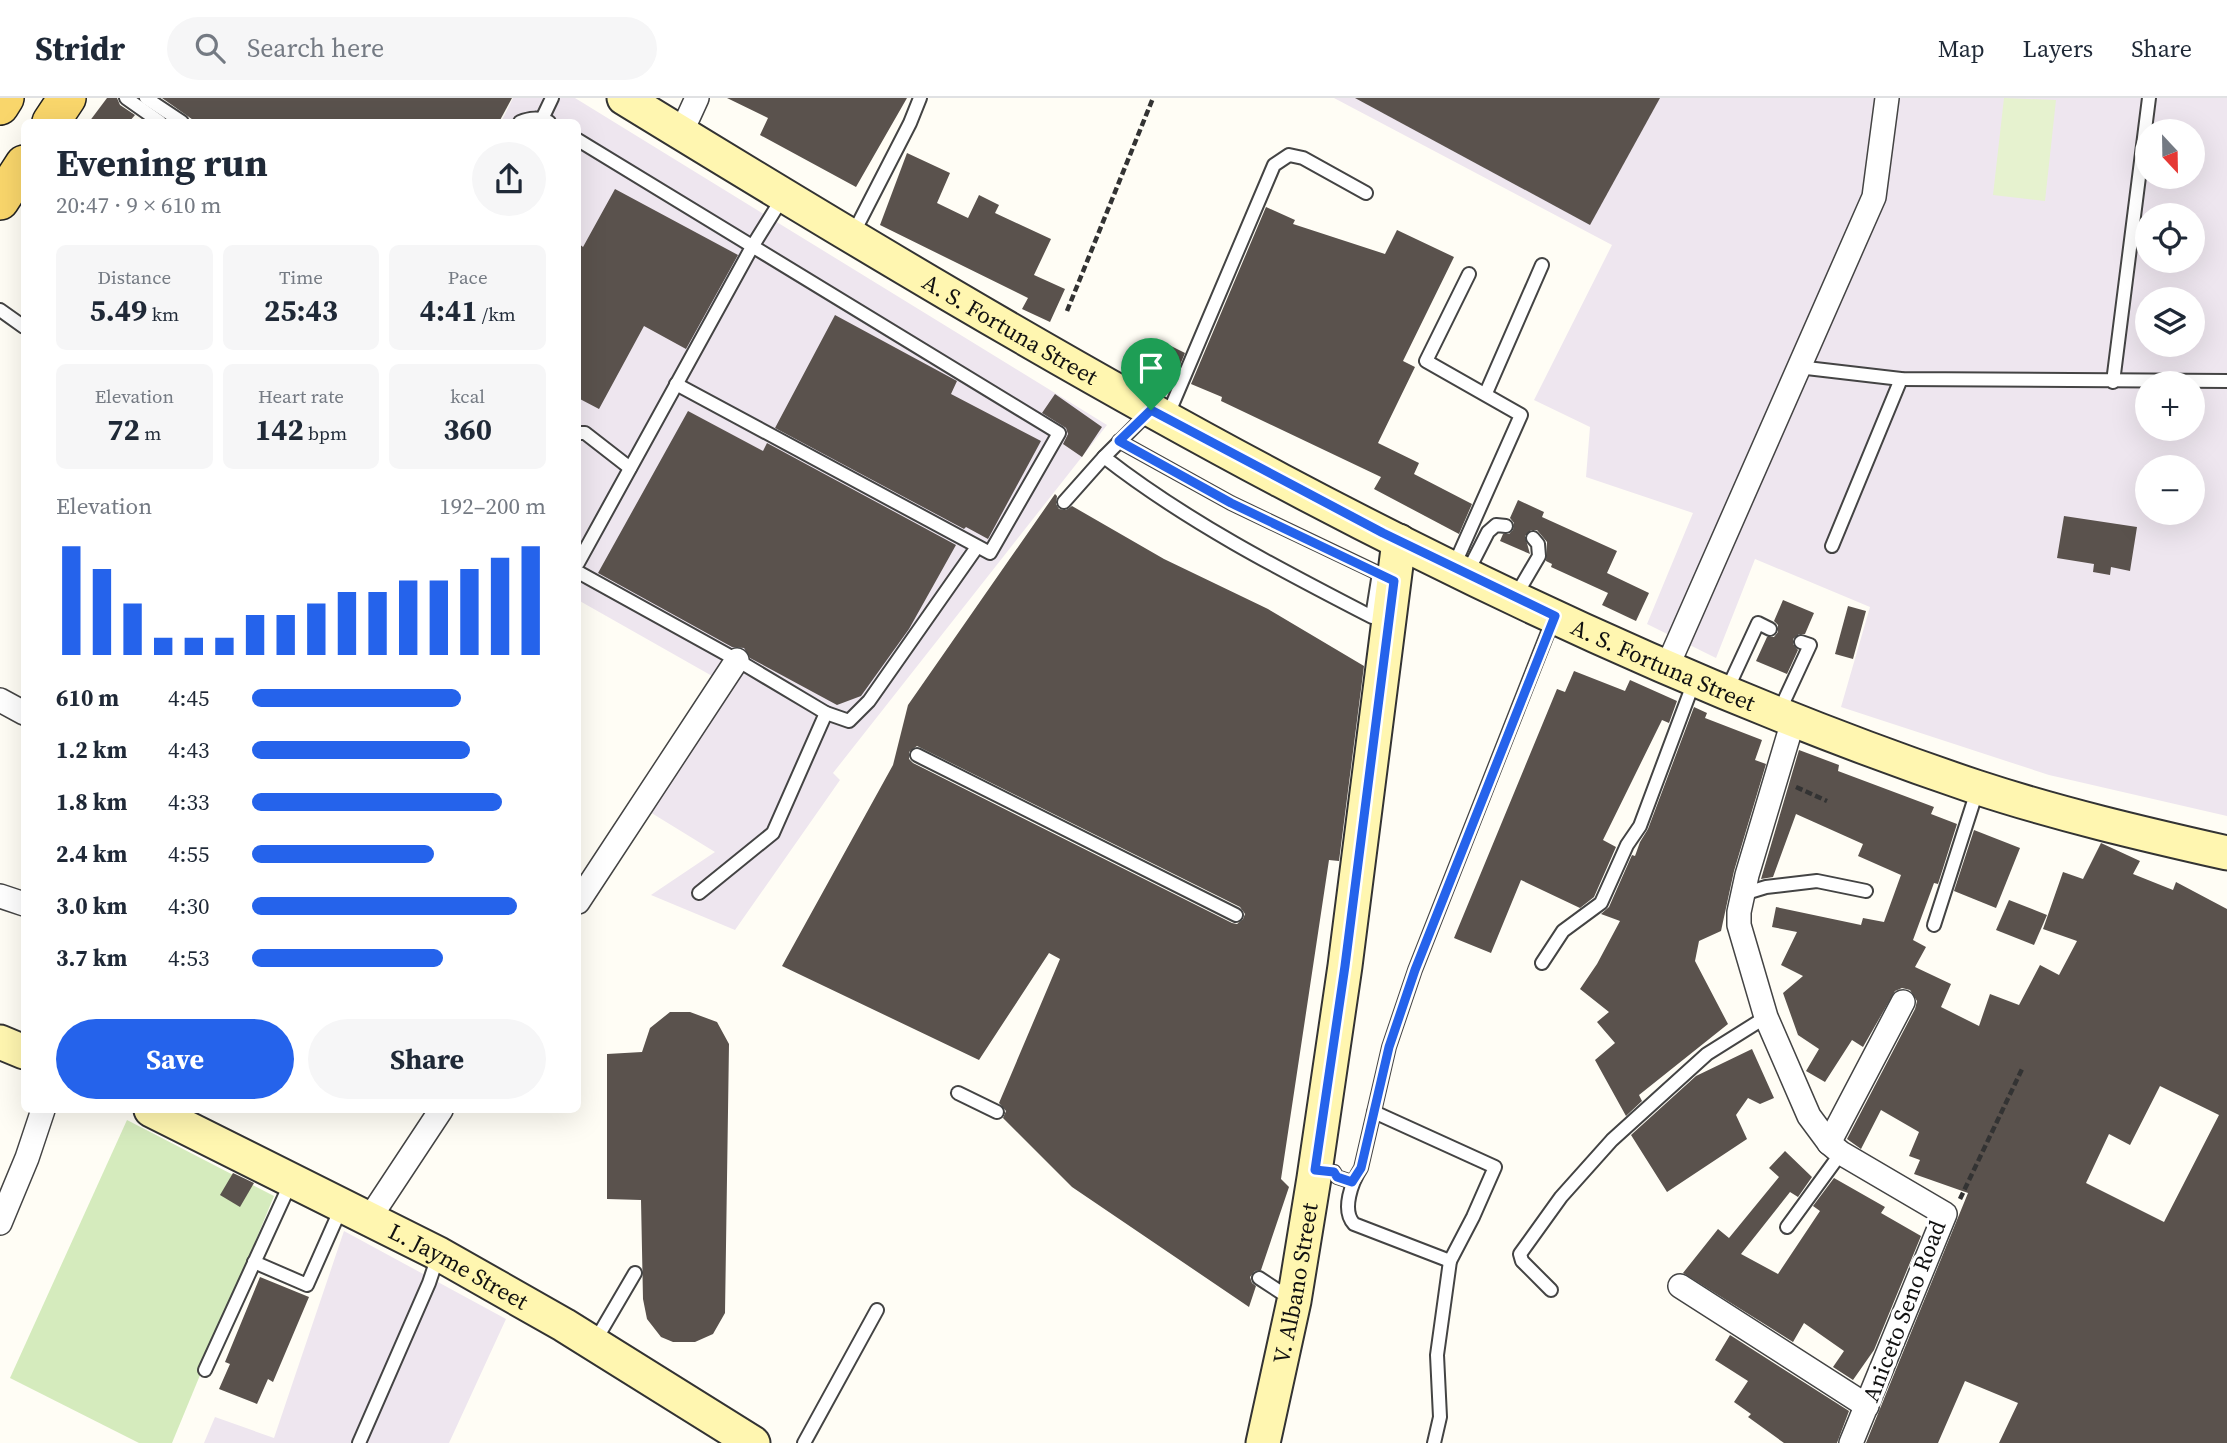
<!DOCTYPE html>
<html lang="en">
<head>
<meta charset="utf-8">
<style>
	body { margin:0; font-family:"Source Serif 4",serif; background:#f6f6f7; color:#1f2937; height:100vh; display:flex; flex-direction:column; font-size:26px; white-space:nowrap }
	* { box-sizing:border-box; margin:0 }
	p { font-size:23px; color:#747a83 }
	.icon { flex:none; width:38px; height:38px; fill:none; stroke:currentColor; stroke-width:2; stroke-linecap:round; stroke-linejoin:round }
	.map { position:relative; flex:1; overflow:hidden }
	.panel { position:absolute; left:21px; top:21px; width:560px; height:994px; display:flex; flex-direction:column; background:#fff; border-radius:10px; box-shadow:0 7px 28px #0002 }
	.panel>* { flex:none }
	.needle { width:46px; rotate:158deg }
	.buttons { position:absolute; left:2135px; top:21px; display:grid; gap:14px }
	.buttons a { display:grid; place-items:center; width:70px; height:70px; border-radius:50%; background:#fff; box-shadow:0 7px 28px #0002; font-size:35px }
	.pin { position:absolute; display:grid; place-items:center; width:60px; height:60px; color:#fff; margin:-72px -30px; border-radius:50% 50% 50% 0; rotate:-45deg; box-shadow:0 0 7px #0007 }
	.pin .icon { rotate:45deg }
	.round { display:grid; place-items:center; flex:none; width:74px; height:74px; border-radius:37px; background:#f6f6f7 }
	.summary { display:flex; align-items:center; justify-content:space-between; height:119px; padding:0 35px }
	h1 { font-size:38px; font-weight:700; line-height:52px }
	.figures { display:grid; grid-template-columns:repeat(3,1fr); gap:10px; height:119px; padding:7px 35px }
	.figures div { display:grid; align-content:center; border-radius:10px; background:#f6f6f7; text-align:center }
	.figures b { font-size:30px; font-weight:700 }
	.figures small { font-size:19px; font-weight:400 }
	.figures p { font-size:19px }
	.chart { height:196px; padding:14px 35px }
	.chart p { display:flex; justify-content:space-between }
	.chart svg { width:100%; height:126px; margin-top:7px; stroke:#2563eb; stroke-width:6 }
	.primary-button { display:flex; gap:14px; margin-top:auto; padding:14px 35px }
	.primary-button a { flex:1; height:80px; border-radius:42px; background:#2563eb; color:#fff; font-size:28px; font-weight:700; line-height:80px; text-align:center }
	.primary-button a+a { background:#f6f6f7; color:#1f2937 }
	ul { padding:0 35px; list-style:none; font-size:23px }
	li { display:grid; grid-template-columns:112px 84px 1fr; align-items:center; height:52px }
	li i { height:18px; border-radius:9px; background:#2563eb }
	header { display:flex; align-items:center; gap:42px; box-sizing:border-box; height:98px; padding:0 35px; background:#fff; border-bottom:2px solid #e0e1e3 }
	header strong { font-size:33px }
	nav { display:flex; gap:38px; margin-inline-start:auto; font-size:24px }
	.search { width:490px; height:63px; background:#f6f6f7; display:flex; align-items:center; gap:18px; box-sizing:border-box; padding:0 24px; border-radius:38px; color:#747a83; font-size:26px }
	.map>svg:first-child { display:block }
</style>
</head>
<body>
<header>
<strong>Stridr</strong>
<div class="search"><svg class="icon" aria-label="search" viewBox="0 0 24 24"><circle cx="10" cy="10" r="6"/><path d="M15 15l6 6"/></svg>Search here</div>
<nav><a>Map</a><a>Layers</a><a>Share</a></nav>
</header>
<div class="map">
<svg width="2227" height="1345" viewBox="0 0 2227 1345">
	<rect width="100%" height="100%" fill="#fffdf5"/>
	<g fill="#eee6ef" fill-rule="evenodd">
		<polygon points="513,0 575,0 1107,327 833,675 840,682 735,832 651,797 715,754 645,711 728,587 578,502 578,24 501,24"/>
		<path d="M1334 0H2227V718L2049 677 1841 609 1870 509 1755 461 1716 560 1647 526 1693 415 1586 379 1590 329 1534 302 1612 147ZM2147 33H2193V79H2147ZM2147 117H2193V163H2147ZM2147 201H2193V247H2147ZM2147 285H2193V331H2147ZM2147 369H2193V415H2147Z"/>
		<polygon points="344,1133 506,1221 449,1345 204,1345 215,1319 274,1340"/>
	</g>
	<polygon fill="#d5ebbd" points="127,1022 274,1098 172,1345 139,1345 10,1280"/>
	<polygon fill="#e6f2cf" points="2004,0 2056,2 2045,103 1993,97"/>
	<g fill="#5a524d" fill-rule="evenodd">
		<polygon points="107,0 117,0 120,7 135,17 129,24 89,24"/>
		<polygon points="162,0 512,0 499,24 196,24"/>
		<polygon points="727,0 907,0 856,89 760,37 768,20"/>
		<polygon points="1355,0 1660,0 1590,127"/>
		<polygon points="907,55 950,75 937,105 968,120 979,97 999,107 995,115 1051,141 1034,177 1065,191 1050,224 1022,211 1028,200 880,127"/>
		<polygon points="615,91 738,157 686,251 644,228 599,311 578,300 578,145 583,149"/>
		<polygon points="1266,109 1295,122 1293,126 1385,156 1397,132 1454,159 1403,263 1415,269 1378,345 1419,365 1414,376 1472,406 1459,436 1374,391 1381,379 1221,303 1222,299 1191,286"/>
		<polygon points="835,217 957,283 951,296 1041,343 988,441 966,429 964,431 775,330"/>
		<polygon points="1161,243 1185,255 1175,279 1167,276 1165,279 1147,271"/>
		<polygon points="1055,296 1102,329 1082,359 1063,346 1068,336 1066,330 1042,315"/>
		<polygon points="688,313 763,353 767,345 956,447 909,531 861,598 837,607 750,560 744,550 732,549 598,475"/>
		<path d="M1055 396 1057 398 1056 406 1059 411 1066 412 1072 408 1164 461 1268 511 1364 568 1339 763 1329 762 1281 1081 1289 1089 1261 1172 1255 1173 1250 1179 1252 1185 1256 1188 1249 1209 1072 1089 1003 1020 1006 1013 999 1005 1060 861 1049 855 979 962 782 868 893 667 908 607ZM917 648 1240 809 1245 816 1243 821 1237 826 1232 825 913 665 909 661V654Z"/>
		<polygon points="1518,402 1544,414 1542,419 1617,453 1607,475 1649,495 1636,523 1602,507 1608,495 1551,469 1552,466 1546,463 1547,444 1537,432 1531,432 1525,438 1530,456 1500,443 1503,436 1509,436 1513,432 1514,425 1510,420"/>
		<polygon points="2064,418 2137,429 2130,473 2111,469 2110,477 2093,474 2094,466 2057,460"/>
		<polygon points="1783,502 1814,515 1805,536 1799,536 1793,541 1793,546 1798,552 1787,576 1756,563 1767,539 1774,539 1778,534 1778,527 1774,523"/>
		<polygon points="1848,508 1866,513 1853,561 1835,556"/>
		<polygon points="1574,573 1625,593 1630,582 1677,603 1669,625 1662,622 1603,742 1616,749 1594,799 1580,810 1521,782 1491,855 1454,840 1557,591 1565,594"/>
		<polygon points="1694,609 1707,615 1705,620 1762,642 1755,662 1766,666 1734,773 1721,833 1699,843 1695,863 1728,926 1639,997 1642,1003 1626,1018 1595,962 1615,945 1597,924 1609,914 1580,891 1597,866 1620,823 1601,816 1609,809 1632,757 1635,758 1640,744 1648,731"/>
		<path d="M1799 652 1839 667 1838 673 1934 709 1931 716 1957 726 1938 786 1934 785 1913 842 1926 849 1915 869 1951 886 1941 909 1979 928 1990 896 2019 907 2040 867 2059 877 2077 843 2043 831 2063 774 2083 781 2101 745 2140 763 2133 776 2173 792 2176 784 2227 811V1345H1999L2018 1305 1965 1283 1938 1345H1866L1968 1095 1914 1076 1920 1062 1909 1058 1919 1034 1881 1012 1861 1051 1847 1041 1915 911 1917 903 1910 892 1902 890 1895 893 1863 949 1852 942 1825 984 1806 973 1819 951 1798 937 1783 895 1803 878 1781 867 1797 834 1772 829 1776 809 1861 827 1863 820 1884 824 1901 777 1858 758 1863 746 1796 716 1773 779 1761 781ZM2160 988 2219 1017 2164 1124 2086 1085 2109 1036 2130 1047Z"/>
		<polygon points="1974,732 2020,750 1996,810 1954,793"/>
		<polygon points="2009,802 2047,817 2034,847 1996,832"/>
		<polygon points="670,914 690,914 717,924 729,946 725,1215 713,1236 695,1244 673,1244 661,1239 647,1221 643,1201 641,1102 607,1101 607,956 642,954 650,930"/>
		<polygon points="1752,951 1774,1000 1760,1006 1748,1000 1736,1017 1747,1041 1667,1094 1631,1037 1696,978"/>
		<polygon points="1785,1053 1812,1079 1798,1099 1790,1094 1741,1156 1778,1176 1820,1113 1813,1108 1834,1080 1885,1109 1881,1115 1921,1138 1874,1252 1853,1282 1833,1269 1844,1253 1804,1225 1793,1244 1683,1175 1718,1131 1729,1140 1779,1079 1769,1070"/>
		<polygon points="233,1075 254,1085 240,1109 220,1097"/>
		<polygon points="260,1179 309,1199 273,1284 268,1281 257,1306 219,1291 230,1266 225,1264"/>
		<polygon points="1730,1237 1849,1313 1837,1345 1784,1345 1748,1319 1751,1316 1734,1304 1748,1283 1715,1262"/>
	</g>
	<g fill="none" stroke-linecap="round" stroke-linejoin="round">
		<g stroke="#444" stroke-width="16">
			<g id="lane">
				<polyline points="126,0 160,24"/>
				<polyline points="146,0 182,24"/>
				<polyline points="542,21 552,0"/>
				<path d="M520 24C529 20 540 19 549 24"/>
				<polyline points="578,42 1059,335 990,455 676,286"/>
				<polyline points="853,136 910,25 920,0"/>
				<polyline points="0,212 24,229"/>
				<polyline points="1798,269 1901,281 2227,283"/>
				<polyline points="2113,284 2149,0"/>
				<polyline points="1486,295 1542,167"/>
				<polyline points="1167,319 1274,67 1289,57 1303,60 1366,95"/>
				<polyline points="578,335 585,335 630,370"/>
				<polyline points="1119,343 1231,405 1384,478"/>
				<path d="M1104 359C1186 423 1279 471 1372 519L1379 475"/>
				<polyline points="1064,404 1104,359 1151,312"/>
				<polyline points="1832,448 1901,281"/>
				<polyline points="578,465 752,149 783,99"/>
				<polyline points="1453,470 1521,317 1426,263 1469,176"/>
				<polyline points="578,474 737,562 826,615 849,623 869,603 977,449"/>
				<polyline points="1466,477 1488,434 1496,427 1506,428"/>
				<polyline points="1515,499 1539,458 1538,446 1533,440"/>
				<polyline points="1726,594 1758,525 1770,531"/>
				<polyline points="1779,614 1810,547 1801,544"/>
				<polyline points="917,657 1236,817"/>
				<polyline points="699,795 773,735 826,615"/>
				<polyline points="1743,796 1766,789 1817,783 1866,793"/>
				<polyline points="1934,827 1978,690"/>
				<polyline points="1542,865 1563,833 1601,805 1627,747 1640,728 1695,581"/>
				<polyline points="958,995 997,1014"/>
				<polyline points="1374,1014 1495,1069 1473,1119 1450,1163 1437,1257 1440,1319 1434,1345"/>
				<polyline points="1317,1073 1334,1074 1337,1079 1352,1084"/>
				<polyline points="1787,1129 1841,1055"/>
				<path d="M1450 1163 1354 1126C1341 1112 1352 1084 1361 1070L1389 949 1415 872 1554 519"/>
				<polyline points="254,1164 307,1187 342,1108"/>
				<polyline points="1259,1180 1291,1201"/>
				<polyline points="1551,1192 1522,1163 1520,1156 1561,1099 1612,1042 1707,956 1766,919"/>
				<polyline points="594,1245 635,1175"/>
				<polyline points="205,1272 291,1084"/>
				<polyline points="359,1345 429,1185 438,1158"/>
				<polyline points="804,1345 877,1212"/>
			</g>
		</g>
		<g stroke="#444" stroke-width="26">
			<g id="street">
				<polyline points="681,35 697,0"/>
				<polyline points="1667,569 1874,99 1887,0"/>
				<polyline points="0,602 24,615"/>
				<polyline points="1793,623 1747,777 1739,814 1739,827 1766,919 1809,1018 1829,1045 1841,1055 1945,1116 1851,1345"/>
				<polyline points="0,798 24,806"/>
				<polyline points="578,804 737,562"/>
				<polyline points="1829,1045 1903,904"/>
				<polyline points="369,1121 441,1012"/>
				<polyline points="0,1125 27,1060 43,1012"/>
				<polyline points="1680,1188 1867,1308"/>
			</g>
		</g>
		<g stroke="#333" stroke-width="37">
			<g id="secondary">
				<path id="s1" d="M624 0C1055 264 1495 527 1976 689 2058 716 2143 736 2227 755"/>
				<polyline points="0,944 24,954"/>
				<path id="s2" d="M151 1012 439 1156 564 1227 753 1345"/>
				<path id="s3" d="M1263 1345 1294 1203 1314 1080 1345 868 1399 443"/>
			</g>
		</g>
		<g stroke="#222" stroke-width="40">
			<g id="primary">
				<polyline points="0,8 5,0"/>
				<polyline points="51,24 67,0"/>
				<polyline points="0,103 24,66"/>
			</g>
		</g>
		<g stroke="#333" stroke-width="4.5" stroke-dasharray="7 3.5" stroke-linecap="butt">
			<polyline points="1067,213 1153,0"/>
			<polyline points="1796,689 1827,703"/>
			<polyline points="1960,1101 2023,969"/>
		</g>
		<use href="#lane" stroke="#fff" stroke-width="12"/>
		<use href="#street" stroke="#fff" stroke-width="23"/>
		<use href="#secondary" stroke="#fff6b0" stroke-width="33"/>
		<use href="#primary" stroke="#f9d66b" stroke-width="37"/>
	</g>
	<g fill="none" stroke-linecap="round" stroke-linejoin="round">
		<g stroke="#fff" stroke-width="14">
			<polygon id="route" points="1151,312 1383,435 1555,518 1415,872 1389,949 1361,1070 1352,1084 1337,1079 1334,1074 1315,1072 1345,868 1394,483 1231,405 1119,343"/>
		</g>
		<use href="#route" stroke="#2563eb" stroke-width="9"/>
	</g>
	<g text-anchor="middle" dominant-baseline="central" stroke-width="7" stroke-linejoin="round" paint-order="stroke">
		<g font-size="23" fill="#111" stroke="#fff">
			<text stroke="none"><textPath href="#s1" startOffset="450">A. S. Fortuna Street</textPath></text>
			<text stroke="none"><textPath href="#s1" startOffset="1185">A. S. Fortuna Street</textPath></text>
			<text stroke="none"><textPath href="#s2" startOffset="345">L. Jayme Street</textPath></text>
			<text stroke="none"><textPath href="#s3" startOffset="163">V. Albano Street</textPath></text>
			<text transform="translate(1904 1213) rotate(-69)">Aniceto Seno Road</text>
		</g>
	</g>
</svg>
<div class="buttons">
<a><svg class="needle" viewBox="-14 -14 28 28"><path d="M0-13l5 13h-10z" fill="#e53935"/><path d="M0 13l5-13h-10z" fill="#747a83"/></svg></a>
<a><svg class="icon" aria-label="locate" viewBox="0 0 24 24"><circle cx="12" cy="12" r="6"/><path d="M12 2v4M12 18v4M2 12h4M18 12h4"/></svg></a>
<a><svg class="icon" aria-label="layers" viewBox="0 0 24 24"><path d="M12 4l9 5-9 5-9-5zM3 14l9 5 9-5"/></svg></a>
<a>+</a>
<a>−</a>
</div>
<div class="pin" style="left:1151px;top:312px;background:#1e9e55"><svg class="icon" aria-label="arrive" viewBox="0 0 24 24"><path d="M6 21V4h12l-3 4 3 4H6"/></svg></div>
<section class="panel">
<div class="summary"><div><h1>Evening run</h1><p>20:47 · 9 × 610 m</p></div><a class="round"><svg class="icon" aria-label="share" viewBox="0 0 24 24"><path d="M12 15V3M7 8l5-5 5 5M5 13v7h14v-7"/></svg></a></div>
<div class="figures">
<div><p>Distance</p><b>5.49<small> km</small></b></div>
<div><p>Time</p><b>25:43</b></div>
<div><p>Pace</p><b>4:41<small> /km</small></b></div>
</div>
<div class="figures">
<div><p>Elevation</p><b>72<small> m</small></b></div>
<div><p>Heart rate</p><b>142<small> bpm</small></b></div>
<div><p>kcal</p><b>360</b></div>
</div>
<div class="chart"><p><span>Elevation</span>192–200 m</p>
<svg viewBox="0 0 160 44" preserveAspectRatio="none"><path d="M5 44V6M15 44V14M25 44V26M35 44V38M45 44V38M55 44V38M65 44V30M75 44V30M85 44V26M95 44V22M105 44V22M115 44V18M125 44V18M135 44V14M145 44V10M155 44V6"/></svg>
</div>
<ul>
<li><b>610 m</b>4:45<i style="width:71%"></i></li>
<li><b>1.2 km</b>4:43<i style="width:74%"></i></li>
<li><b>1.8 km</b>4:33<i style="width:85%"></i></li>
<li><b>2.4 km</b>4:55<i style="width:62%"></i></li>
<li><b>3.0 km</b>4:30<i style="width:90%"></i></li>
<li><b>3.7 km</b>4:53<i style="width:65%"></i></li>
</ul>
<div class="primary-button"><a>Save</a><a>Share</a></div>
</section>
</div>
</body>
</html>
